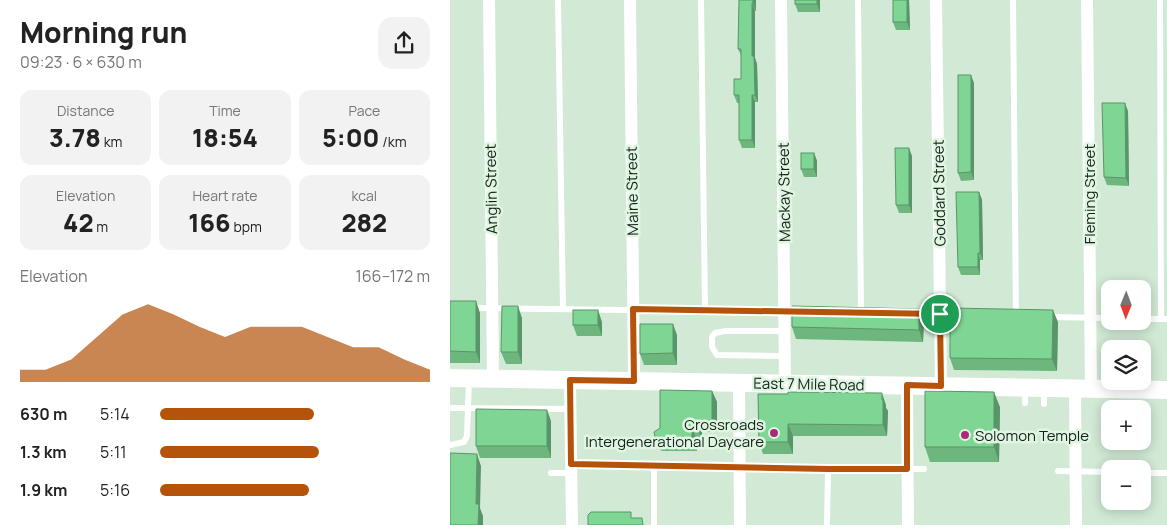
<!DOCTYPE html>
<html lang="en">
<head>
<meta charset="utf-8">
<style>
	body { margin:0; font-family:Manrope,sans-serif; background:#f2f2f2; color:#222; height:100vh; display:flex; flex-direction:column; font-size:19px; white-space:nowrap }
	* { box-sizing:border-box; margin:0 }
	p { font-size:16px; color:#767676 }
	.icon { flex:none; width:28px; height:28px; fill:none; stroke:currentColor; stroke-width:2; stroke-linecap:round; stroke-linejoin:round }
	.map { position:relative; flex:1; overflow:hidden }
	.drawer { display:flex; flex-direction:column; background:#fff; width:450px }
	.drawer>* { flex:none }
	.needle { width:32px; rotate:181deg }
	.controls { position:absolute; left:651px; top:280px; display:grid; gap:10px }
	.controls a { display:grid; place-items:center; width:50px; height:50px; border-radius:10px; background:#fff; box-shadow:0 2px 12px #0003; font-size:25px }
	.pin { position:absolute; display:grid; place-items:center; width:42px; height:42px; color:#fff; margin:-21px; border:2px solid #fff; border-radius:50%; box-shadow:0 1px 5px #0007 }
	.round { display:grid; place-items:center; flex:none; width:52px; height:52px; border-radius:15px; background:#f2f2f2 }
	.overview { display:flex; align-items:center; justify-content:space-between; height:85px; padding:0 20px }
	h1 { font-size:28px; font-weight:800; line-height:38px }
	.figures { display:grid; grid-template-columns:repeat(3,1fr); gap:8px; height:85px; padding:5px 20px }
	.figures div { display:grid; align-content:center; border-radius:12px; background:#f2f2f2; text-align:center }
	.figures b { font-size:25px; font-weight:800 }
	.figures small { font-size:14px; font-weight:400 }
	.figures p { font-size:14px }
	.chart { height:140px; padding:10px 20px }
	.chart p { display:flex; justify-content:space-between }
	.chart svg { width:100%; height:90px; margin-top:5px; fill:#b45309; opacity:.7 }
	ul { padding:0 20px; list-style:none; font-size:16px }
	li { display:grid; grid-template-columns:80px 60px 1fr; align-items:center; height:38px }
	li i { height:12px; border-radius:6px; background:#b45309 }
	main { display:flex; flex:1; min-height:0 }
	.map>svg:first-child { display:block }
</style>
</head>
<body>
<main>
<section class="drawer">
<div class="overview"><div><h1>Morning run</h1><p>09:23 · 6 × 630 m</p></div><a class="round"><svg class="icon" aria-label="share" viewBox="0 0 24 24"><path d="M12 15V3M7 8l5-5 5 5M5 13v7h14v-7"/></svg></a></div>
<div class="figures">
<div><p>Distance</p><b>3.78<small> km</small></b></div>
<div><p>Time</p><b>18:54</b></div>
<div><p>Pace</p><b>5:00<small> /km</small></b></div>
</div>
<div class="figures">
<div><p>Elevation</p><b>42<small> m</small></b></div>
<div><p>Heart rate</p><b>166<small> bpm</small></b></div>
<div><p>kcal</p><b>282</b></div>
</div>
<div class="chart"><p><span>Elevation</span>166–172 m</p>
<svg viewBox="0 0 160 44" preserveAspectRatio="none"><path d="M0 44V38L10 38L20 33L30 22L40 11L50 6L60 11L70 17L80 22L90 17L100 17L110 17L120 22L130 27L140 27L150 33L160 38V44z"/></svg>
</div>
<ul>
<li><b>630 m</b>5:14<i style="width:57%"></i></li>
<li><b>1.3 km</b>5:11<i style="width:59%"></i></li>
<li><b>1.9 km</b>5:16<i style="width:55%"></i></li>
</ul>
</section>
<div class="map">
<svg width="717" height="525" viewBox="0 0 717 525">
	<rect width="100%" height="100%" fill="#d1e9d5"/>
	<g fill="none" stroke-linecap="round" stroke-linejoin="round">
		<g stroke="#fff" stroke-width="6">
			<polyline points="108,0 113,308"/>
			<polyline points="251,0 255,310"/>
			<polyline points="408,0 411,313"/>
			<polyline points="563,0 566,316"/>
			<polyline points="710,0 711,319"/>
			<polyline points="21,308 336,312"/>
			<polyline points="464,314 506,315"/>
			<polyline points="599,317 660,318"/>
			<polyline points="692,319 717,319"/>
			<polyline points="335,356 267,355 262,347 262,337 265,333 275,331 335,331"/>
			<polyline points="575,403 575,389"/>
			<polyline points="594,404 594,390"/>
			<polyline points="0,408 120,409"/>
			<polyline points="0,445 14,442 17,436 19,380"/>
			<polyline points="121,464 378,469 474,469"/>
			<polyline points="608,471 660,472"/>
			<polyline points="101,473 121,473"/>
			<polyline points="692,473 717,473"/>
			<polyline points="204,525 204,465"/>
			<polyline points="377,525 378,469"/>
		</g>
		<g stroke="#fff" stroke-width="12">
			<polyline points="39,0 43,379"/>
			<polyline points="180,0 184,381"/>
			<polyline points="331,0 335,383"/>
			<polyline points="486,0 491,386"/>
			<polyline points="637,0 641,389"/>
			<polyline points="120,380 122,525"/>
			<polyline points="289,383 290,525"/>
			<polyline points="457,385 458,525"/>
			<polyline points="625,388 626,525"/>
		</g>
		<polyline stroke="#fff" stroke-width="18" points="0,378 717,390"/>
	</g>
	<g fill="#6db77f">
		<polygon points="289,0 306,0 306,11 305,11 305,58 307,64 308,102 305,102 305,148 292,148 289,140 289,103 287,103 284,95 291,79 291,55 288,49"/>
		<polygon points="370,0 370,12 348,12 345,4"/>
		<polygon points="459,0 460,30 446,30 443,22"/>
		<polygon points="524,83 524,180 511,181 508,173"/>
		<polygon points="678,111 679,186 657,185 654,177"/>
		<polygon points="364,153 367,161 367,177 354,177 351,169"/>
		<polygon points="462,156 462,213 449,213 446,205"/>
		<polygon points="529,192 532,200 533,260 530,260 530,275 511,275 508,267"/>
		<polygon points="0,301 30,313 30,363 0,363"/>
		<polygon points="469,309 474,321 473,342 346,339 342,327"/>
		<polygon points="72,318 72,364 56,364 51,352"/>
		<polygon points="152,322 152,336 127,336 123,325"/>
		<polygon points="608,322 607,371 504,370 500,358"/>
		<polygon points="227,335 227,365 194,365 190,354"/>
		<polygon points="262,391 267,402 267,432 252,432 252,441 247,440 247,451 212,451 209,449 205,437"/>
		<polygon points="308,394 436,405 436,408 438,411 437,436 343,436 343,454 313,454 309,442"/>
		<polygon points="550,407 549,462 480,462 475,447"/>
		<polygon points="101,421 101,458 30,458 26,446"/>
	</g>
	<g fill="#599568">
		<polygon points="303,0 306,0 306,11 303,3"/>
		<polygon points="367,0 370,0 370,12 367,4"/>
		<polygon points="457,0 459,0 460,30 457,22"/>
		<polygon points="302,3 305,11 305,58 307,64 308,102 305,95 302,56"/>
		<polygon points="521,75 524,83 524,180 521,172"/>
		<polygon points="302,95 305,102 305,148 302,140"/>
		<polygon points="675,103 678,111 679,186 676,178"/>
		<polygon points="459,148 462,156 462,213 459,205"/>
		<polygon points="364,153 367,161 367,177 364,169"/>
		<polygon points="529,192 532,200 533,260 530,253"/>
		<polygon points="528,253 530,260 530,275 528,267"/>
		<polygon points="26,301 30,313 30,363 26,352"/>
		<polygon points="68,306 72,318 72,364 68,352"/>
		<polygon points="469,309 474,321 473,342 469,330"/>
		<polygon points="148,310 152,322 152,336 148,325"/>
		<polygon points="603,310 608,322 607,371 602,359"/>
		<polygon points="223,324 227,335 227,365 223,353"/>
		<polygon points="262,391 267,402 267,432 262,421"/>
		<polygon points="544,392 550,407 549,462 544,447"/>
		<polygon points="432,393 436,405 436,408 438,411 437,436 433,425"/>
		<polygon points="97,410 101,421 101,458 97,446"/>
		<polygon points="248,421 252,432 252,441 248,429"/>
		<polygon points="338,424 343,436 343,454 338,442"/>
		<polygon points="242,429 247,440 247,451 242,440"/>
		<polygon points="27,454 31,466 30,508 33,516 33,525 28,525 26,504"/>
	</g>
	<g fill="#7fd594" stroke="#599568">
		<polygon points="289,0 303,0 303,3 302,3 302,56 304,56 305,95 302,95 302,140 289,140 289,95 284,95 284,79 291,79 291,49 288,49"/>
		<rect x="345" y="0" width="22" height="4"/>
		<rect x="443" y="0" width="14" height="22"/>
		<polygon points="508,75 521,75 521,172 508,173"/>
		<polygon points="652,103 675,103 676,178 654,177"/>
		<polygon points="445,148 459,148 459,205 446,205"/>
		<rect x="351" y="153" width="13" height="16"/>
		<polygon points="506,192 529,192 530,253 528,253 528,267 508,267"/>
		<polygon points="0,301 26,301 26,352 0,351"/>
		<polygon points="52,306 68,306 68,352 51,352"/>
		<polygon points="342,306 469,309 469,330 342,327"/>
		<polygon points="500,308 603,310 602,359 500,358"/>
		<rect x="123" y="310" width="25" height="15"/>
		<polygon points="190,324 223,324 223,353 190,354"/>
		<polygon points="210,390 262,391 262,421 248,421 248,429 242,429 242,440 208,439 205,437 204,432 210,428"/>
		<polygon points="475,391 544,392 544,447 475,447"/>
		<polygon points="338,392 432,393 432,400 433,400 433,425 338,424 338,442 309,442 308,394 338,394"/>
		<polygon points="26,409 97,410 97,446 26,446"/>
		<polygon points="0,453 27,454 26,504 29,504 28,525 0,525"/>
		<polygon points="141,512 181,512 181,518 192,518 193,525 138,525 138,515"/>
	</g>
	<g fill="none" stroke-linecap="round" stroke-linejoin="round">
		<g stroke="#fff" stroke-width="10">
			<polygon id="route" points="183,309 490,314 491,386 457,385 457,469 378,469 121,464 120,380 184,381"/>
		</g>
		<use href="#route" stroke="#b45309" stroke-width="6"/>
	</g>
	<g fill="#ab2b79" stroke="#def6e2" stroke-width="2">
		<circle cx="324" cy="433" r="5"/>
		<circle cx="515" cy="435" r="5"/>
	</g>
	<g text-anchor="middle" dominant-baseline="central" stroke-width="5" stroke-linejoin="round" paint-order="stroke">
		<g font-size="15" fill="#182019" stroke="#def6e2">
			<text transform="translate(41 189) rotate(-91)">Anglin Street</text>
			<text transform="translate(182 191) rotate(-91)">Maine Street</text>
			<text transform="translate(334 192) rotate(-91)">Mackay Street</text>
			<text transform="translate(489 193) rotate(-91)">Goddard Street</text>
			<text transform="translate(639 194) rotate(-90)">Fleming Street</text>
			<text transform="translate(359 384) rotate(1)">East 7 Mile Road</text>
		</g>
		<g font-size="15" fill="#182019" stroke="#def6e2" text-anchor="end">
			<text x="314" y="424">Crossroads<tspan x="314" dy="17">Intergenerational Daycare</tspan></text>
			<text x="525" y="435" text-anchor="start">Solomon Temple</text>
		</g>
	</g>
</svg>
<div class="controls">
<a><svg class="needle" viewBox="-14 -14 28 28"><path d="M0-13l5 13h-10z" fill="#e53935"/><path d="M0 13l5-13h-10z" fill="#767676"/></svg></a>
<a><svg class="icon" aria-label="layers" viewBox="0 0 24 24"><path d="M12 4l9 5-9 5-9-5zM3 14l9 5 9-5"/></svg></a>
<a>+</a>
<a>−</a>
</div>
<div class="pin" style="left:490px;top:314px;background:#1e9e55"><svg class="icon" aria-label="arrive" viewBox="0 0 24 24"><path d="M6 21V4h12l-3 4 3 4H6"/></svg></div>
</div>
</main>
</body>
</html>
